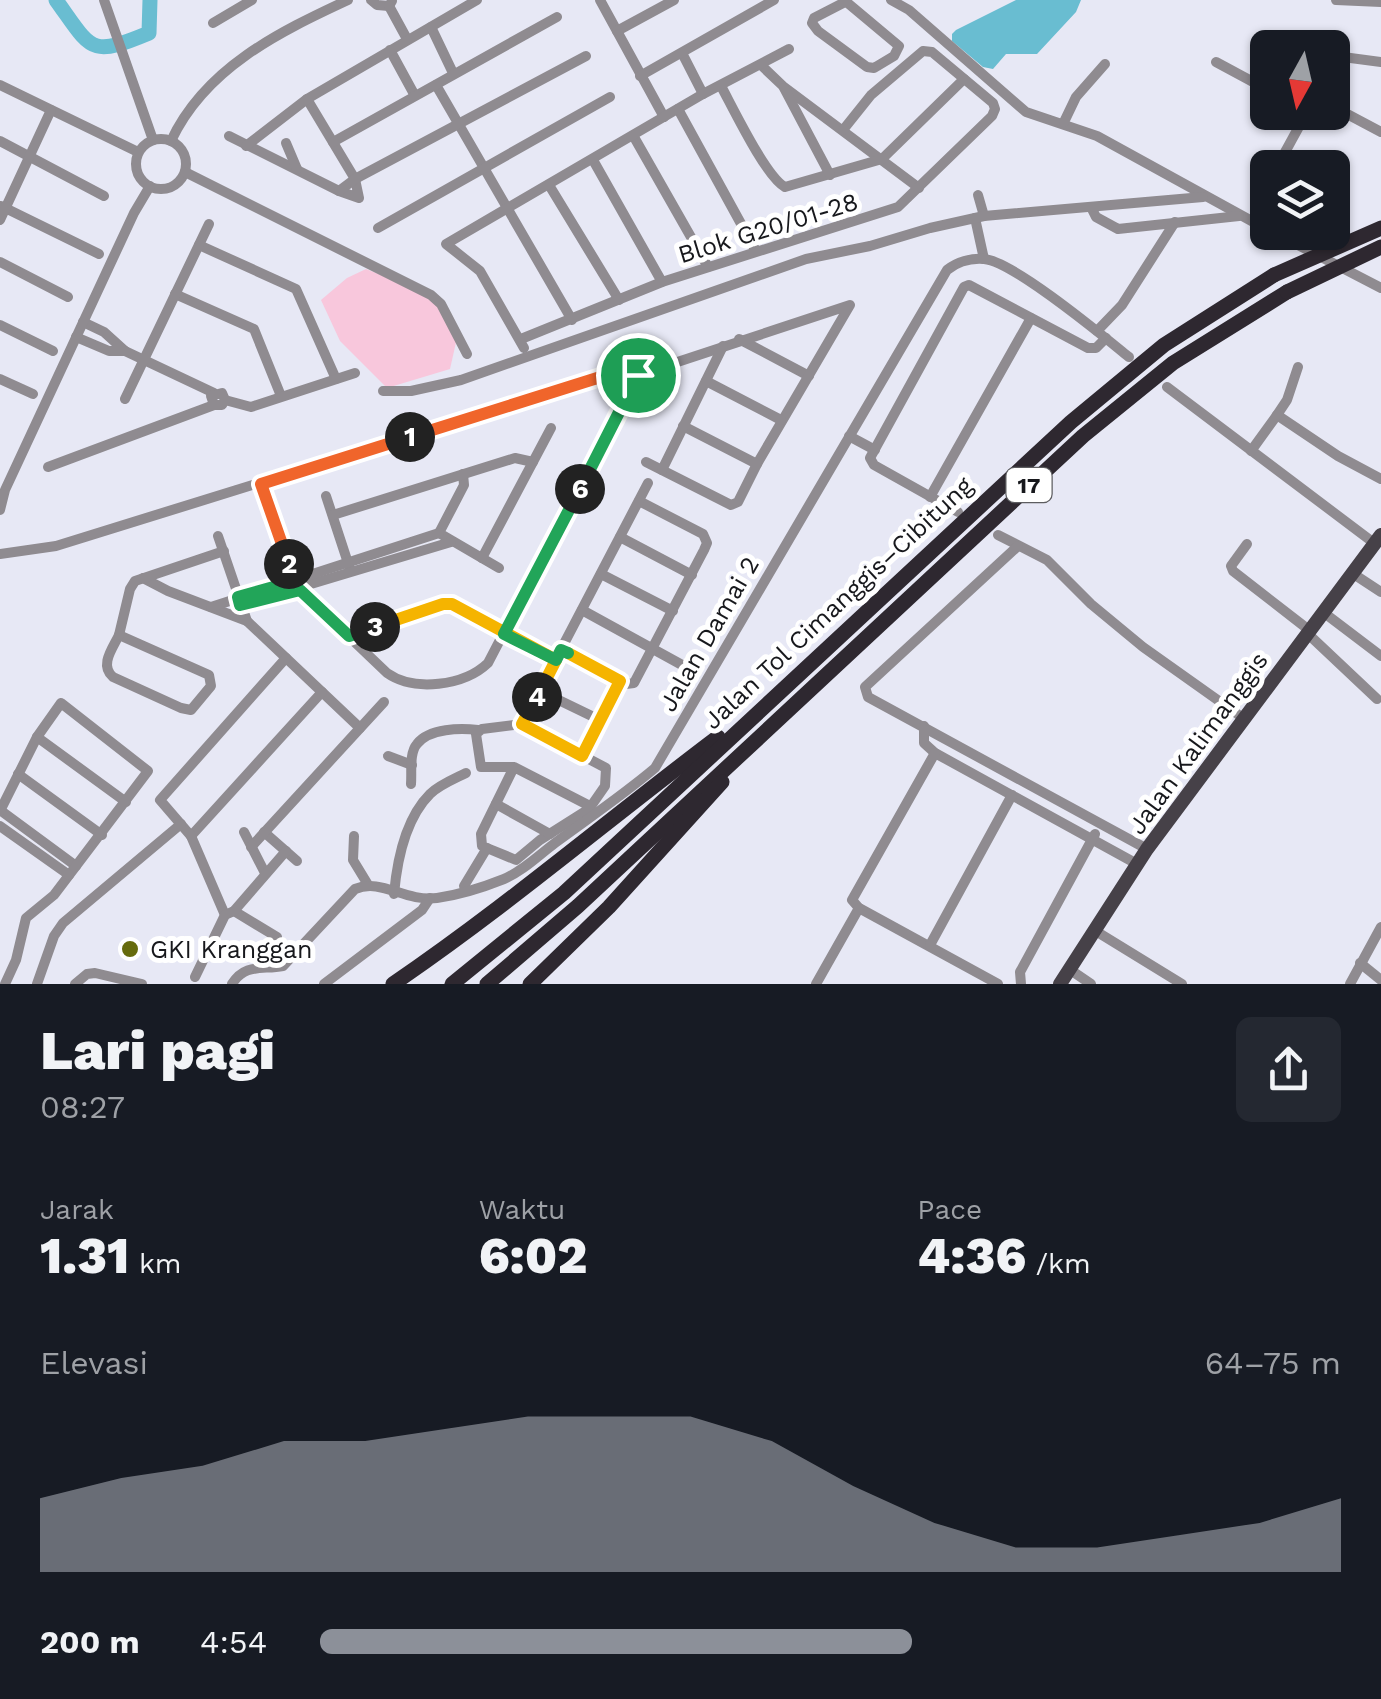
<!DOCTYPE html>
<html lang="id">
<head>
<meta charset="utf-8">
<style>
	body { margin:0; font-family:"Work Sans",sans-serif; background:#242831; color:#f1f3f6; height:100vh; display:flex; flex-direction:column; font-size:38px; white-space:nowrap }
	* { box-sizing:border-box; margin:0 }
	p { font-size:32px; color:#9ea1a6 }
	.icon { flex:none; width:55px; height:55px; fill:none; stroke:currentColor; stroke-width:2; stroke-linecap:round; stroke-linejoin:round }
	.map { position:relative; height:984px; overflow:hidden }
	.details { display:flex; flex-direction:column; background:#171b24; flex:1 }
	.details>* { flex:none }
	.needle { width:65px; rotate:188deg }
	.tools { position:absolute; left:1250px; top:30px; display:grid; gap:20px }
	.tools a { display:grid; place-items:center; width:100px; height:100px; border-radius:15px; background:#171b24; box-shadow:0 2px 8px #0004; font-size:50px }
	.pin { position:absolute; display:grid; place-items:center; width:85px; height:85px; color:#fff; margin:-42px; border:5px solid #fff; border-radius:50%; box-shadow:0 2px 10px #0007 }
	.km { position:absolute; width:50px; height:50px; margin:-25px; border-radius:50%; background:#222; color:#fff; font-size:28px; line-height:50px; text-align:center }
	.round { display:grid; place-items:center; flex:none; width:105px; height:105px; border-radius:15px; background:#242831 }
	.head { display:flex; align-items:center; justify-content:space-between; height:170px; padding:0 40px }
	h1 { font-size:55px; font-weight:800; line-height:75px }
	.figures { display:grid; grid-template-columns:repeat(3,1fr); gap:15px; height:170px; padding:10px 40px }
	.figures div { display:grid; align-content:center }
	.figures b { font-size:50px; font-weight:800 }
	.figures small { font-size:28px; font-weight:400 }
	.figures p { font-size:28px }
	.chart { height:280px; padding:20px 40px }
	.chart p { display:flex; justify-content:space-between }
	.chart svg { width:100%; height:180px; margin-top:10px; fill:#8c9099; opacity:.7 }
	ul { padding:0 40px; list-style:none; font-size:32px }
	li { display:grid; grid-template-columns:160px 120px 1fr; align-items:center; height:75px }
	li i { height:25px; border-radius:12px; background:#8c9099 }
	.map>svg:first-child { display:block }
</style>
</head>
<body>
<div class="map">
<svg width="1381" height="984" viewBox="0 0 1381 984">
	<rect width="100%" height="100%" fill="#e7e8f5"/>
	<polygon fill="#f8c7dc" points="366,269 430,294 457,338 450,369 387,388 340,341 321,300 347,278"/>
	<polygon fill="#69bdd1" points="1016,0 1081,0 1076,12 1037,54 1006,54 993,69 983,67 952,41 952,34 956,30"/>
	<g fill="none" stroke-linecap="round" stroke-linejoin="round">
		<path stroke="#69bdd1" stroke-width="15" d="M56 0C92 50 89 58 149 33L150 0"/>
		<g stroke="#8f8b90" stroke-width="10">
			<polyline points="104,0 153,140"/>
			<polyline points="371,0 377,5 389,6 392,1"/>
			<polyline points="600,0 664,117"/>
			<polyline points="844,0 899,46 894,56 874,68 867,67 818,31 812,23 814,18 845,2"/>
			<polyline points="891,0 909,10 1026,112 1097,136 1268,230"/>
			<polyline points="1336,0 1381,2"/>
			<polyline points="389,6 407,39"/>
			<polyline points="213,23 252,0"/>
			<polyline points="431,27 453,73"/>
			<polyline points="617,31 674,0"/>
			<polyline points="390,50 414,94"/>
			<polyline points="682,53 703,94"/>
			<polyline points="1216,62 1268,90"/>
			<polyline points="761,65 784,87 919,188"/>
			<polyline points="1332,67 1337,59 1343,57 1381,62"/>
			<polyline points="640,76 774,0"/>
			<polyline points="0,85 138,152"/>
			<polyline points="436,85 572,320"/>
			<path d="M721 86C733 108 766 177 785 187L882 159 964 79"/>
			<polyline points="784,88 830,175"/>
			<polyline points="1268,90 1264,99 1268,106"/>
			<polyline points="1332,106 1381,132"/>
			<polyline points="678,109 756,251"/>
			<polyline points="1278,112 1300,124"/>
			<polyline points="1064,122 1076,97 1105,64"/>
			<polyline points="229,136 339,191 359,198 355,179 307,99"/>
			<polyline points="634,137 708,267"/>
			<circle cx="161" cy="164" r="25"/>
			<polyline points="0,141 104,196"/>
			<path d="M171 141C205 68 279 32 348 0"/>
			<polyline points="333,142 557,17"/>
			<polyline points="286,143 297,169"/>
			<polyline points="246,146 307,99 477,0"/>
			<polyline points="1284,154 1307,112"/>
			<polyline points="593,160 662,282"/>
			<polyline points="185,172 431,295 441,304 467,354"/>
			<polyline points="549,185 619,300"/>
			<polyline points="339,191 355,179 586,56"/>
			<polyline points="978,195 984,216"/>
			<polyline points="1,206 99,254"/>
			<polyline points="1092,209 1096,217 1118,229 1239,216"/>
			<polyline points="975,218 984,259"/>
			<polyline points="0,220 51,110"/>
			<polyline points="378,228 610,97"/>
			<polyline points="1273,232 1381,288"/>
			<polyline points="199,245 296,289 336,379"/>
			<polyline points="0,262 68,297"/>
			<polyline points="175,294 254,329 281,396"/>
			<polyline points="83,322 104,332 125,351"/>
			<polyline points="0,325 53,351"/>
			<polyline points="1097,331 1122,305 1175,222"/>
			<polyline points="76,337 109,351 125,351 214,393"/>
			<polyline points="521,339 662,282 898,207 992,116 995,109 993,103 932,52 923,51 871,95 843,130"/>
			<polyline points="739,339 809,376"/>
			<polyline points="524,348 480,271 446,244 703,94 789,49"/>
			<polyline points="1298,367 1287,400 1277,415 1338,456 1381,479"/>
			<polyline points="610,374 619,388 629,394"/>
			<polyline points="638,375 850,305 757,464"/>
			<polyline points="0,379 33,394"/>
			<polyline points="706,381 781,420"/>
			<polyline points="1167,387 1374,543"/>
			<polyline points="383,391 411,391 461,380 806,259 870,246 930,228 984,216 1203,197"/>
			<polyline points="125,399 209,224"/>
			<polyline points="225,400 251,407 355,373"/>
			<polyline points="849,436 875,450"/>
			<polyline points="1251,451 1277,415"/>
			<polyline points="646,462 731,505 738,502 757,464 683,426"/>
			<polyline points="48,467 214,405 222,405 225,400 222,393 211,396 214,405"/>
			<polyline points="662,470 723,346"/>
			<polyline points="463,474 464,485 439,533 499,568"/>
			<polyline points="326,496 349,566"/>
			<polyline points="930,497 1031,318"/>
			<polyline points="0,510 5,490 134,213 150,186"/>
			<polyline points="958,512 874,465 870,458 964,287 969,285 1088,348 1096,348 1106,338"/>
			<polyline points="333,515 515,458 533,462"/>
			<polyline points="998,535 1047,560 1091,604 1143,647 1243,718"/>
			<polyline points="218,536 247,621 360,728"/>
			<polyline points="620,537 692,575"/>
			<polyline points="1247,544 1231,566 1233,571 1309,630"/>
			<polyline points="1018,546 865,687 868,697 1147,849"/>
			<path d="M0 554 56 546 629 368 638 375 488 663C464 686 414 692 387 673L300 590 261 484"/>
			<polyline points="482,558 551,428"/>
			<polyline points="1352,573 1381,592"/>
			<polyline points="601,574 673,611"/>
			<polyline points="143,578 168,591 247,621"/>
			<polyline points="241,605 451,542"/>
			<polyline points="211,607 439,533"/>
			<polyline points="582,610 693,671"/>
			<polyline points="1323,612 1381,656"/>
			<polyline points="1307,633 1377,699"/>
			<path d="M119 635 209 675 211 686 191 710 181 708 113 677C99 665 113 648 119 635Z"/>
			<polyline points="119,635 130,589 135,581 224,551"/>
			<polyline points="349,636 447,603 556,660"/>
			<polyline points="561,650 626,684 634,683 704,550 707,543 703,534 639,501"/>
			<polyline points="540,691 600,720"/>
			<polyline points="522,724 648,483"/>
			<polyline points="924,726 924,743 935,753 1137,864"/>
			<polyline points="37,737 126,802"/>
			<polyline points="935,753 852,900 859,908 998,984"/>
			<polyline points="388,756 412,765"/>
			<polyline points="582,756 620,681"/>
			<polyline points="514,767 481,834 482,846 516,860 540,840 589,809 586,804 514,767 481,767 476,734 482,729 522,724 606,768 605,786 589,809"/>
			<polyline points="18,774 102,835"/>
			<path d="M411 784C412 772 409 753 417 744 429 728 461 728 478 730"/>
			<polyline points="496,804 550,834"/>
			<polyline points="0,810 76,866"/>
			<polyline points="0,811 37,737 61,703 148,771 54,895 26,918 16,960 5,984"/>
			<polyline points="0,826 69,875"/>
			<polyline points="244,832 265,873"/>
			<polyline points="264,832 297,861"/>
			<polyline points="191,836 322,692"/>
			<polyline points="354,836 353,860 367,883"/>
			<polyline points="251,847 384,702"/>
			<polyline points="464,886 487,848"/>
			<path d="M394 894C397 861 406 818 430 794 439 785 454 779 466 773"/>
			<polyline points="234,911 277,937"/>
			<polyline points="225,915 191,836 160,800 286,658"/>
			<polyline points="1094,930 1182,984"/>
			<polyline points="930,945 1012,795"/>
			<polyline points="1360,963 1381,980"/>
			<polyline points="1069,969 1091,984"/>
			<polyline points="195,977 225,915 234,911 286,851"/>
			<polyline points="37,984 54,936 63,923 181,824"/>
			<polyline points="75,984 87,974 95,973 142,984"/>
			<path d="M232 984C245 963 262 970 283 966L355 889C382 878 404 902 437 898 458 895 484 887 504 879 523 871 539 855 555 843 589 818 623 795 655 768L947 270C957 262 971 258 984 259 1013 261 1103 336 1129 357"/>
			<polyline points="324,984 422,910 430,898"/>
			<polyline points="816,984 859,908"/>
			<polyline points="1021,984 1020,972 1095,834"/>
			<polyline points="1350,984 1381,927"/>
		</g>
		<polyline stroke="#464148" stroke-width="14" points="1060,984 1147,849 1381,535"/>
		<g stroke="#2e2830" stroke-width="15">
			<path d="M393 984C506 907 609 819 718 737"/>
			<polyline points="452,984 564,893 1071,422 1164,345 1274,275"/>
			<polyline points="487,984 578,906 1083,436 1173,363 1287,292"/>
			<polyline points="530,984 609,907 722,782"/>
		</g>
		<g stroke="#2e2830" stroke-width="15">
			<polyline points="1274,275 1381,228"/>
			<polyline points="1287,292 1381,247"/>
		</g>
	</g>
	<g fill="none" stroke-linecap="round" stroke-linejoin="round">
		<g stroke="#fff" stroke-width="20">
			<polyline id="split-1" points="410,437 629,368 638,375"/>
		</g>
		<g stroke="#fff" stroke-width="20">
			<polyline id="split-2" points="289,564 261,484 410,437"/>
		</g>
		<g stroke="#fff" stroke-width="20">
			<polyline id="split-3" points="289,564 295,581 238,597 240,605 300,590 349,636 375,627"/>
		</g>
		<g stroke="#fff" stroke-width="20">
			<polyline id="split-4" points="375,627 443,604 452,604 556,660 537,697"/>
		</g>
		<g stroke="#fff" stroke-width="20">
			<polyline id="split-5" points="537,697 522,724 582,756 620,681 568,653"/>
		</g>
		<g stroke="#fff" stroke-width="20">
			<polyline id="split-6" points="568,653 561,650 556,660 504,634 580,489"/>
		</g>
		<g stroke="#fff" stroke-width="20">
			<polyline id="split-7" points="580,489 638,375"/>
		</g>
		<use href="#split-1" stroke="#f0652b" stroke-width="12"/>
		<use href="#split-2" stroke="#f0652b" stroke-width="12"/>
		<use href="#split-3" stroke="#22a559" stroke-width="12"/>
		<use href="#split-4" stroke="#f5b400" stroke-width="12"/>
		<use href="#split-5" stroke="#f5b400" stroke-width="12"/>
		<use href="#split-6" stroke="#22a559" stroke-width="12"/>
		<use href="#split-7" stroke="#22a559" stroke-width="12"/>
	</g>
	<circle fill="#666b0d" stroke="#fff" stroke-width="4" cx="130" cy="949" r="10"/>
	<g text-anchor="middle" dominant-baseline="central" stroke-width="10" stroke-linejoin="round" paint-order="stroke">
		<rect fill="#fff" stroke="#5d5d60" stroke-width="2.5" x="1006.5" y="468" width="45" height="34" rx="8"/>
		<g font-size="22" font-weight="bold" fill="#17181c">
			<text x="1029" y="485">17</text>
		</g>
		<g font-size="25" fill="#17181c" stroke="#fff">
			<text transform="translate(768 228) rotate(-17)">Blok G20/01-28</text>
			<text transform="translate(838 603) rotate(-43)">Jalan Tol Cimanggis–Cibitung</text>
			<text transform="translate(709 634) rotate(-60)">Jalan Damai 2</text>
			<text transform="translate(1198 743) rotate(-54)">Jalan Kalimanggis</text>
		</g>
		<g font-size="25" fill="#17181c" stroke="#fff" text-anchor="start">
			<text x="150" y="949">GKI Kranggan</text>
		</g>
	</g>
</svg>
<div class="tools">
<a><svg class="needle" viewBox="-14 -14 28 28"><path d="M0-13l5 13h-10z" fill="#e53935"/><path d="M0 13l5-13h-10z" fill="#9ea1a6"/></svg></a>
<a><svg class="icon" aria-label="layers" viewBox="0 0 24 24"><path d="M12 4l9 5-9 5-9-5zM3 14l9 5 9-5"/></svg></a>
</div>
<div class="pin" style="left:638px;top:375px;background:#1e9e55"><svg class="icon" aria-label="arrive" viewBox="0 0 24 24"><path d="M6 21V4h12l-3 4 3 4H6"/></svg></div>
<b class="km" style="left:410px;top:437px">1</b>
<b class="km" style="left:289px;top:564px">2</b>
<b class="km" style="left:375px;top:627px">3</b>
<b class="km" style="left:537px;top:697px">4</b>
<b class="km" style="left:580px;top:489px">6</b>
</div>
<section class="details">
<div class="head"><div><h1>Lari pagi</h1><p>08:27</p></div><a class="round"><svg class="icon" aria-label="share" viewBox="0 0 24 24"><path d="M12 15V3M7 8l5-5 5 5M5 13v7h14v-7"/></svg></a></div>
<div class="figures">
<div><p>Jarak</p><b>1.31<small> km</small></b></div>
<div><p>Waktu</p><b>6:02</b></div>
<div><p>Pace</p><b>4:36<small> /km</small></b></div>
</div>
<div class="chart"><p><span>Elevasi</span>64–75 m</p>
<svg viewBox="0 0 160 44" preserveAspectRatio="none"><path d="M0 44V26L10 21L20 18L30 12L40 12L50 9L60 6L70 6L80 6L90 12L100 23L110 32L120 38L130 38L140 35L150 32L160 26V44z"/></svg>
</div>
<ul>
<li><b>200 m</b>4:54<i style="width:58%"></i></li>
</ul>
</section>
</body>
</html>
